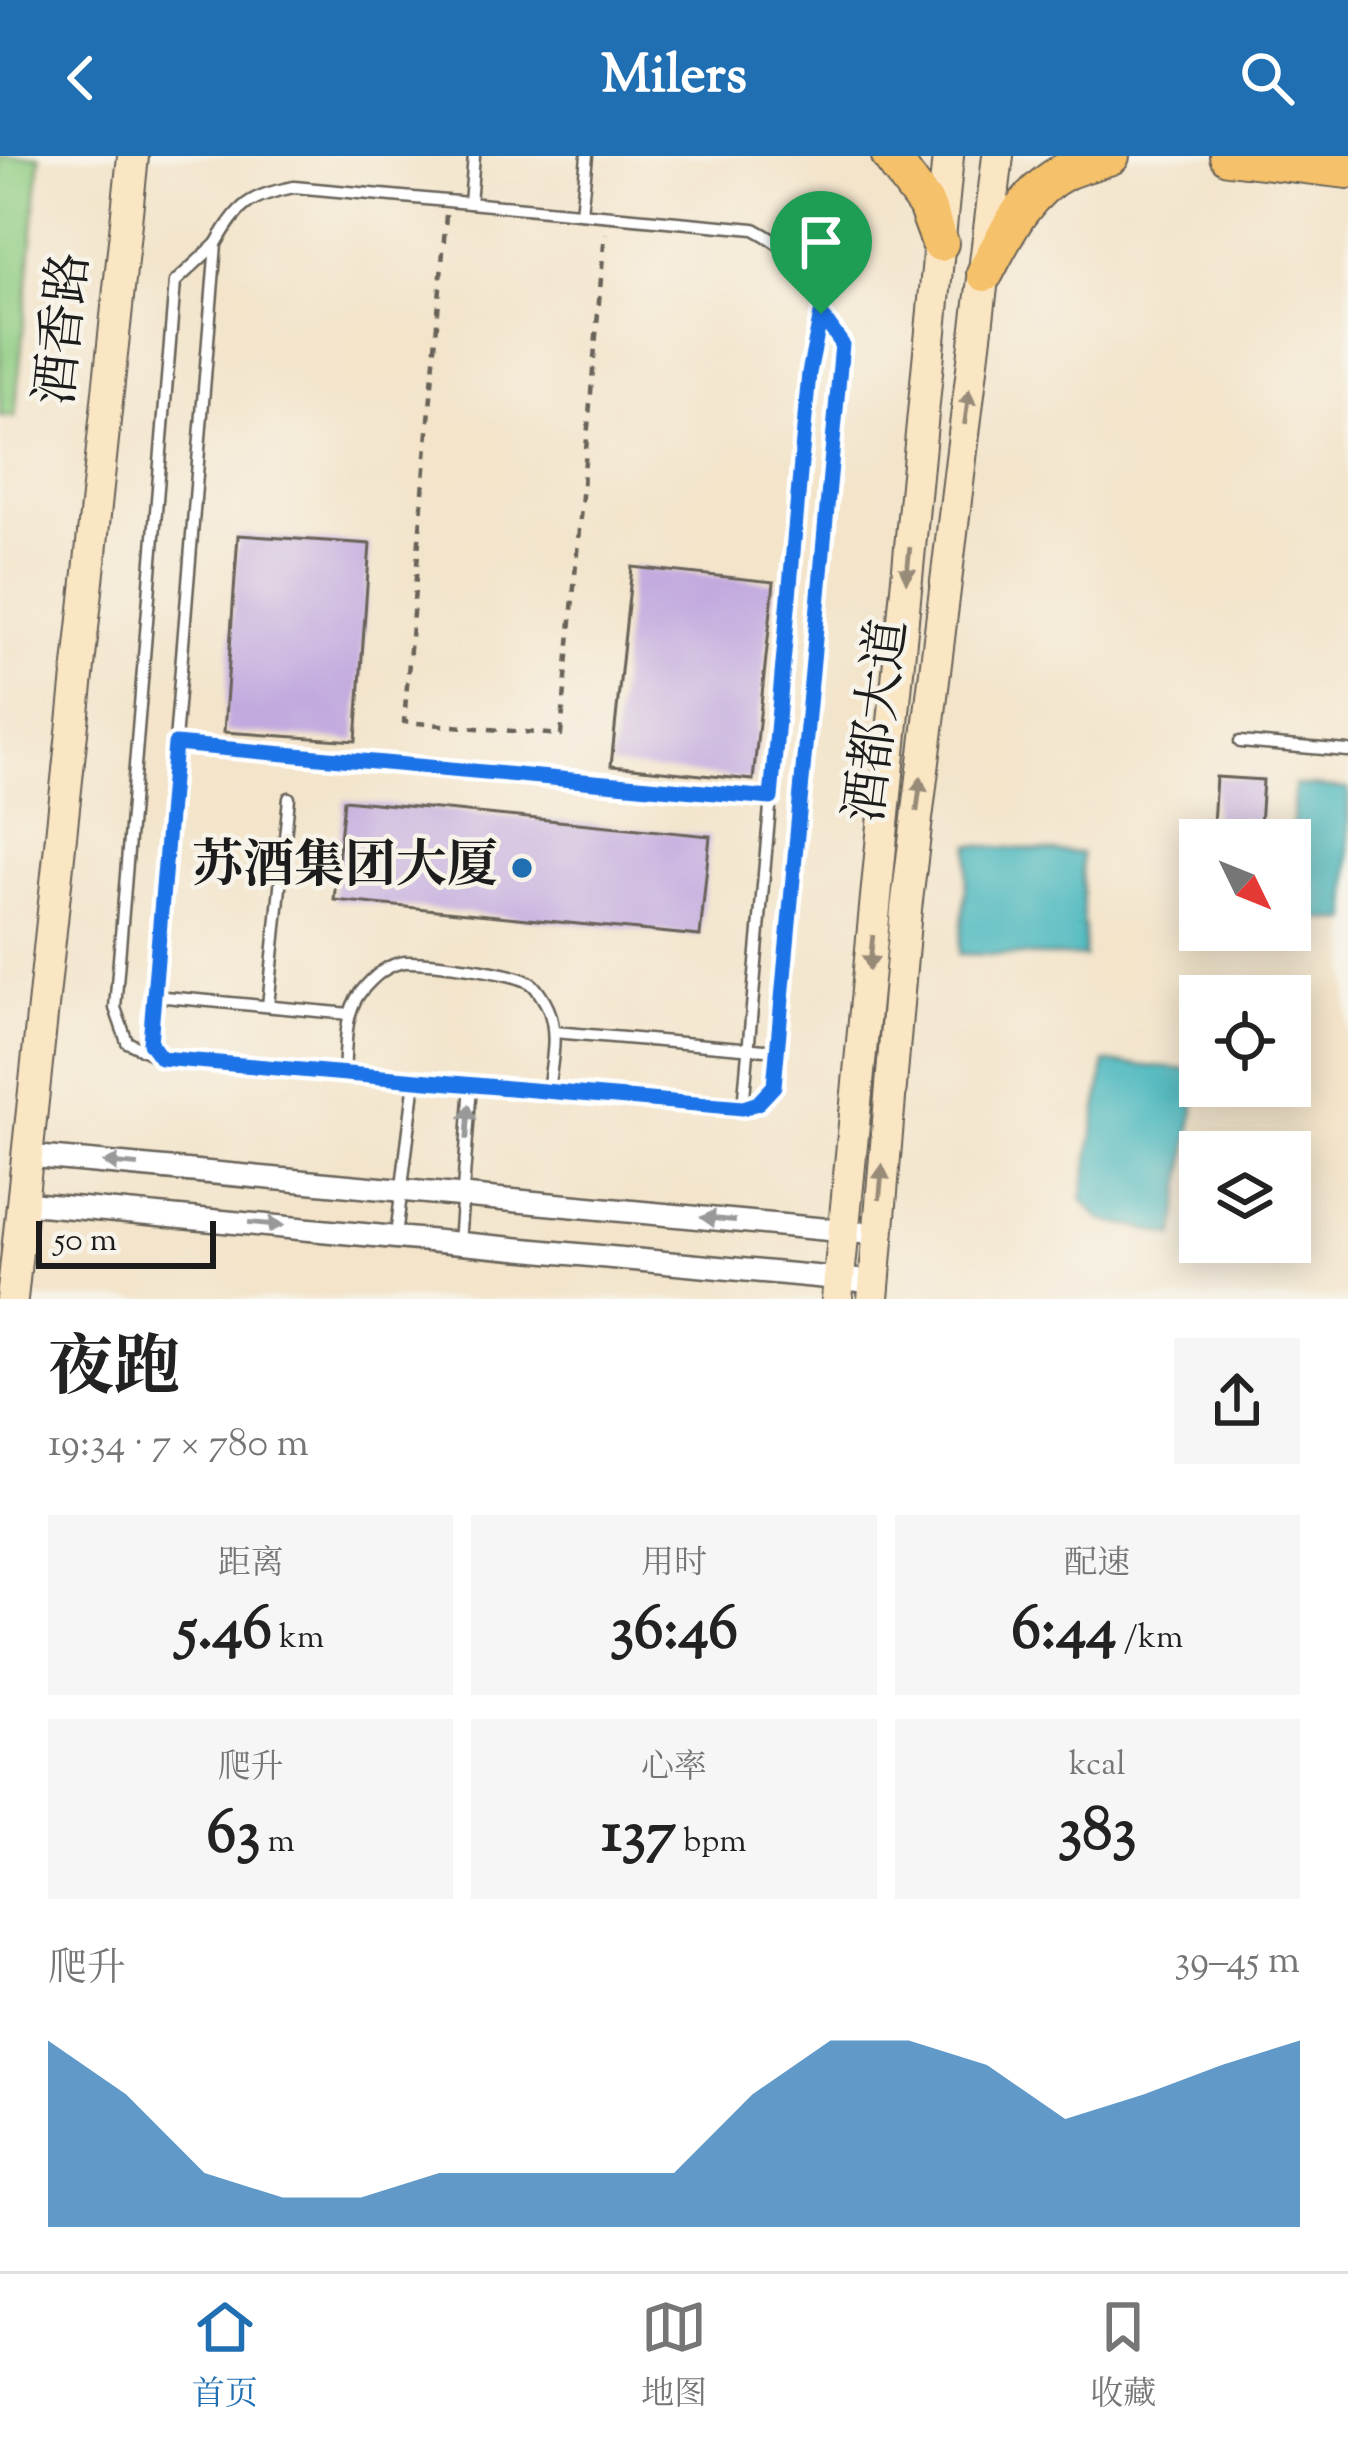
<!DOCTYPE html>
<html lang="zh">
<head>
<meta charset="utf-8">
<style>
	body { margin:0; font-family:"Sorts Mill Goudy","Noto Serif SC",serif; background:#f6f6f6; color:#222; height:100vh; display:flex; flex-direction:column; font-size:45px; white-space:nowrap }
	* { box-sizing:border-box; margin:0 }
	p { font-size:39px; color:#767676 }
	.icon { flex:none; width:66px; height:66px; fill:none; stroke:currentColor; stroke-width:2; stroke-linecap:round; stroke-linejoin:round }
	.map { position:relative; height:1143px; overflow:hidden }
	.panel { display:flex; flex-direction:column; background:#fff; flex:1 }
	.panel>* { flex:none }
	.needle { width:78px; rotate:133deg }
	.tools { position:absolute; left:1179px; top:663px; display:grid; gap:24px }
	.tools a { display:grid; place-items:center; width:132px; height:132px; border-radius:0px; background:#fff; box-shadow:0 6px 30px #0003; font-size:60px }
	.scale { position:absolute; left:36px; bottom:30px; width:180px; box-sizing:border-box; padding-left:12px; border:6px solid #1c1c1c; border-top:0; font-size:33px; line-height:42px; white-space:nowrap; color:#1c1c1c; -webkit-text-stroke:9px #f7f3e8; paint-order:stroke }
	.pin { position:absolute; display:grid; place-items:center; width:102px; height:102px; color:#fff; margin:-123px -51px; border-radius:50% 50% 50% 0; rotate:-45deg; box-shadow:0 0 12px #0007 }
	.pin .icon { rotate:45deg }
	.round { display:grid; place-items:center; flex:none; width:126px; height:126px; border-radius:0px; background:#f6f6f6 }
	.summary { display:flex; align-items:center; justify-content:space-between; height:204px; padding:0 48px }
	h1 { font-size:66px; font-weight:700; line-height:90px }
	.metrics { display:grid; grid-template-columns:repeat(3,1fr); gap:18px; height:204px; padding:12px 48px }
	.metrics div { display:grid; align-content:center; border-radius:0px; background:#f6f6f6; text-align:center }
	.metrics b { font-size:60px; font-weight:700 }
	.metrics small { font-size:33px; font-weight:400 }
	.metrics p { font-size:33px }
	.chart { height:336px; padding:24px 48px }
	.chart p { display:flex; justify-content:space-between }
	.chart svg { width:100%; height:216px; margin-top:12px; fill:#1f6fb2; opacity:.7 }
	header { display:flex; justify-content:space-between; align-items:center; height:156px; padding:0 48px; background:#1f6fb2; color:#fff; font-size:54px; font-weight:700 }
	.menu { display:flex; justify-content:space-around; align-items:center; height:168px; border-top:3px solid #e0e0e0; background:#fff; font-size:33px; color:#767676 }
	.menu a { display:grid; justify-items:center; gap:6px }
	.menu .current { color:#1f6fb2 }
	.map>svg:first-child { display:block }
</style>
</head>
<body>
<header><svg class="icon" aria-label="back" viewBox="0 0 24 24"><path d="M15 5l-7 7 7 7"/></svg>Milers<svg class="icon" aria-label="search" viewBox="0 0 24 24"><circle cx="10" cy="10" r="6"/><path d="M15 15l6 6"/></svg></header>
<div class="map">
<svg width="1348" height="1143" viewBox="0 0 1348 1143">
	<rect width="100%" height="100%" fill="#f7f3e8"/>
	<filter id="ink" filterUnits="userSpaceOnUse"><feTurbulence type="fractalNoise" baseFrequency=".00833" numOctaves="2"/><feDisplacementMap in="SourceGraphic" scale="24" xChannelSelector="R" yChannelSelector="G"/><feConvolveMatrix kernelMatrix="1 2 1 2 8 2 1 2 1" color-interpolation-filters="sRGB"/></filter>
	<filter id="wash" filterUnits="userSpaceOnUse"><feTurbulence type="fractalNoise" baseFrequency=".004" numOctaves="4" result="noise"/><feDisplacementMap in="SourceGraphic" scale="48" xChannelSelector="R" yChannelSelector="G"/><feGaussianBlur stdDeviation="2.7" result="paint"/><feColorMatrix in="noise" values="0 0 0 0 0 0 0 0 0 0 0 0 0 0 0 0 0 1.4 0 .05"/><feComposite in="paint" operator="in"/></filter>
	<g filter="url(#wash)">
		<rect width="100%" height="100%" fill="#f3e4ca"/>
		<polygon fill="#8dcc82" stroke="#54744f" stroke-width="3" points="0,0 40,0 15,261 0,260"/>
		<g fill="#48b7be" stroke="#326a6d" stroke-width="3">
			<polygon points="1294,629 1348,633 1348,765 1290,761"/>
			<polygon points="970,689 1081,697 1085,801 959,798"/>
			<polygon points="1105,906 1200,915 1175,1080 1100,1064 1082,1043"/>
		</g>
		<g id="blocks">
			<g fill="#c2aadf">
				<polygon points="238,379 370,388 356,585 224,576"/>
				<polygon points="632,411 774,426 753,624 611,610"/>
				<polygon points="1216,621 1263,624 1259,684 1212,684"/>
				<polygon points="344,644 710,680 700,780 334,744"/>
			</g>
		</g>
	</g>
	<g filter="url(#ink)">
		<use href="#blocks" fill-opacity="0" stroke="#676259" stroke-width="3"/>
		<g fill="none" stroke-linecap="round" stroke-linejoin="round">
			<g stroke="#676259" stroke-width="15">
				<g id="lane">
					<path d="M294 31 754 73C817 106 806 135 842 188L774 930 758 947 743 952 180 904 161 902 150 888 216 88C239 48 249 40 294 31Z"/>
					<polyline points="470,47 474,0"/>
					<polyline points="581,57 587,0"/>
					<polyline points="1240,586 1348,595"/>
					<polyline points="175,588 771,642"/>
					<polyline points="154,840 350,858"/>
					<polyline points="268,850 289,642"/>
					<polyline points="554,876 778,895"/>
					<polyline points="158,901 127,886 115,852 175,126 216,88"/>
					<path d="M344 918C346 893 344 857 360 837 371 823 387 808 405 806 426 805 519 816 533 829 538 834 545 845 548 852 559 878 551 909 548 935"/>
					<polyline points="743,952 809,217 821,158"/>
					<polyline points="396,1080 415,924"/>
					<polyline points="459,1087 471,929"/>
				</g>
			</g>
			<g stroke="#676259" stroke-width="26">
				<g id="street">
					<polyline points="29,1000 877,1078"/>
					<polyline points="24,1047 875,1126"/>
				</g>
			</g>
			<g stroke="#676259" stroke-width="34">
				<g id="secondary">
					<polyline points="12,1143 133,0"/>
					<polyline points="837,1143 948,0"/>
					<polyline points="873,1143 906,753 998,0"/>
				</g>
			</g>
			<g stroke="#676259" stroke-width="40">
				<g id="primary">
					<polyline points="890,0 926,49 940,87"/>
					<polyline points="1228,0 1348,14"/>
					<path d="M985 117C1005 79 1025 35 1066 15 1080 9 1097 5 1111 0"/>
				</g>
			</g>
			<polyline stroke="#676259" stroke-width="4.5" stroke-dasharray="9 9" stroke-linecap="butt" points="446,59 404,566 561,579 605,77"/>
			<use href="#lane" stroke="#fff" stroke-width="10"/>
			<use href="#street" stroke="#fff" stroke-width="21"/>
			<use href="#secondary" stroke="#fbe6c4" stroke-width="30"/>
			<use href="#primary" stroke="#f5c16b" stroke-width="36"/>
		</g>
		<defs><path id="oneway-solid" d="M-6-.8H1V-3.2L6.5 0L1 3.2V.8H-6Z" transform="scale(3)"/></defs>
		<g fill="#978b78">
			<use href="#oneway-solid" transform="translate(967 251) rotate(-82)"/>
			<use href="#oneway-solid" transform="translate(908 409) rotate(96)"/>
			<use href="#oneway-solid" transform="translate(919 638) rotate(-83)"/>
			<use href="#oneway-solid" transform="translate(871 797) rotate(96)"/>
			<use href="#oneway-solid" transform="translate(881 1026) rotate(-85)"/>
		</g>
		<g fill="#999">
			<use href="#oneway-solid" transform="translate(468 966) rotate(-86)"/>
			<use href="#oneway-solid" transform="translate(121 1008) rotate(-175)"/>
			<use href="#oneway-solid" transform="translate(718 1063) rotate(-175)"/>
			<use href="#oneway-solid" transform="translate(266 1068) rotate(5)"/>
		</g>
	</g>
	<g fill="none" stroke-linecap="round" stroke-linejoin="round" filter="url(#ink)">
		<g stroke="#fff" stroke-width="24">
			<polygon id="route" points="821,158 842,188 774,930 758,947 743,952 161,902 150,887 175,588 771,642 809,217"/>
		</g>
		<use href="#route" stroke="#1a73e8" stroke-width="15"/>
	</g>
	<circle fill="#1f6fb2" stroke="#f7f3e8" stroke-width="4.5" cx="522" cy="712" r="12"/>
	<g text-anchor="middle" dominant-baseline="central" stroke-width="9" stroke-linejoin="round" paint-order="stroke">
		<g font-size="51" fill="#1c1c1c" stroke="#f7f3e8">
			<text transform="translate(66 173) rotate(-84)">酒香路</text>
			<text transform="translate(880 565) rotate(-83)">酒都大道</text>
		</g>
		<g font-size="51" font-weight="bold" fill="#1c1c1c" stroke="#f7f3e8" text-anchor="end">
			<text x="498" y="712">苏酒集团大厦</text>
		</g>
	</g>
</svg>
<div class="tools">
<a><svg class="needle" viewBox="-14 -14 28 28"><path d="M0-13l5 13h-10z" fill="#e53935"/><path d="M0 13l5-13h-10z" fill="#767676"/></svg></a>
<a><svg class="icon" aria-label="locate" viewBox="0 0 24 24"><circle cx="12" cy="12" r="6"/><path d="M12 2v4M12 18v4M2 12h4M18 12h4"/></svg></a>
<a><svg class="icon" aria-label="layers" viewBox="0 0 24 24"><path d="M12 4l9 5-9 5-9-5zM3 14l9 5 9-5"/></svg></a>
</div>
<div class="scale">50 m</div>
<div class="pin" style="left:821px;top:158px;background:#1e9e55"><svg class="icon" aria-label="arrive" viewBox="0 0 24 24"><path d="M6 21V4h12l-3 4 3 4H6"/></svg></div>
</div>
<section class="panel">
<div class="summary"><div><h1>夜跑</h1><p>19:34 · 7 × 780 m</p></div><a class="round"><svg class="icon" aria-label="share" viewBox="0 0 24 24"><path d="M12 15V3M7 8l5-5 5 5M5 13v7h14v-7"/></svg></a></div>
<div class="metrics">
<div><p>距离</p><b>5.46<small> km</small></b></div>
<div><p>用时</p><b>36:46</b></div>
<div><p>配速</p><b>6:44<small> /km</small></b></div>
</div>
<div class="metrics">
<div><p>爬升</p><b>63<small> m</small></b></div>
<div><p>心率</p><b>137<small> bpm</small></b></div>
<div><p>kcal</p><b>383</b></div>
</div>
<div class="chart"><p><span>爬升</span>39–45 m</p>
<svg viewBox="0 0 160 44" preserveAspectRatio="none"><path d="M0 44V6L10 17L20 33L30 38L40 38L50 33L60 33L70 33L80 33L90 17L100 6L110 6L120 11L130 22L140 17L150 11L160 6V44z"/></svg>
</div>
</section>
<nav class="menu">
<a class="current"><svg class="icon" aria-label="home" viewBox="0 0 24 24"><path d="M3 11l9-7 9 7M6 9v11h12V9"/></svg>首页</a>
<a><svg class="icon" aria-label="map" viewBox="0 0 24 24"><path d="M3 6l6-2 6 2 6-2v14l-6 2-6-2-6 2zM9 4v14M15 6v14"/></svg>地图</a>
<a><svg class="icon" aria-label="saved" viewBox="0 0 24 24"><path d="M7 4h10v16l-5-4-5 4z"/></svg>收藏</a>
</nav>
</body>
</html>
